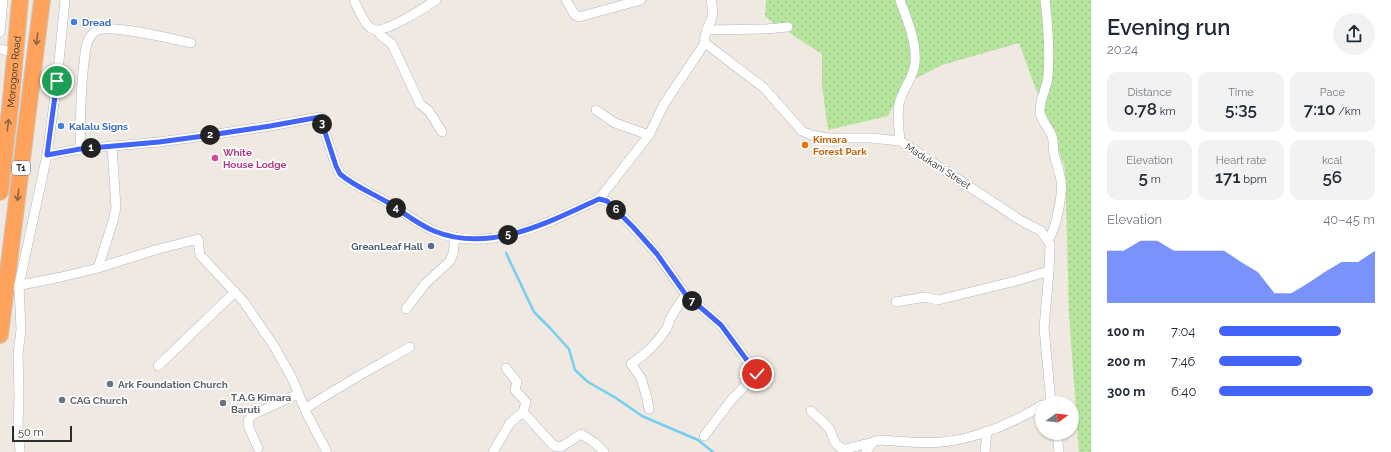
<!DOCTYPE html>
<html lang="en">
<head>
<meta charset="utf-8">
<style>
	body { margin:0; font-family:Raleway,sans-serif; background:#f2f2f3; color:#1f2937; height:100vh; display:flex; flex-direction:column; font-size:15px; white-space:nowrap }
	* { box-sizing:border-box; margin:0 }
	p { font-size:13px; color:#747a83 }
	.icon { flex:none; width:22px; height:22px; fill:none; stroke:currentColor; stroke-width:2; stroke-linecap:round; stroke-linejoin:round }
	.map { position:relative; flex:1; overflow:hidden }
	.side { display:flex; flex-direction:column; background:#fff; width:300px }
	.side>* { flex:none }
	.needle { width:26px; rotate:75deg }
	.fabs { position:absolute; left:1035px; top:396px; display:grid; gap:8px }
	.fabs a { display:grid; place-items:center; width:44px; height:44px; border-radius:50%; background:#fff; box-shadow:0 1px 3px #0004; font-size:20px }
	.scale { position:absolute; left:12px; bottom:10px; width:60px; box-sizing:border-box; padding-left:4px; border:2px solid #2e2e2e; border-top:0; font-size:11px; line-height:14px; white-space:nowrap; color:#2e2e2e; -webkit-text-stroke:3px #fff; paint-order:stroke }
	.pin { position:absolute; display:grid; place-items:center; width:34px; height:34px; color:#fff; margin:-17px; border:2px solid #fff; border-radius:50%; box-shadow:0 1px 4px #0007 }
	.km { position:absolute; width:20px; height:20px; margin:-10px; border-radius:50%; background:#222; color:#fff; font-size:11px; line-height:20px; text-align:center }
	.round { display:grid; place-items:center; flex:none; width:42px; height:42px; border-radius:21px; background:#f2f2f3 }
	.summary { display:flex; align-items:center; justify-content:space-between; height:68px; padding:0 16px }
	h1 { font-size:22px; font-weight:600; line-height:30px }
	.stats { display:grid; grid-template-columns:repeat(3,1fr); gap:6px; height:68px; padding:4px 16px }
	.stats div { display:grid; align-content:center; border-radius:10px; background:#f2f2f3; text-align:center }
	.stats b { font-size:17px; font-weight:600 }
	.stats small { font-size:11px; font-weight:400 }
	.stats p { font-size:11px }
	.chart { height:112px; padding:8px 16px }
	.chart p { display:flex; justify-content:space-between }
	.chart svg { width:100%; height:72px; margin-top:4px; fill:#4264fb; opacity:.7 }
	ul { padding:0 16px; list-style:none; font-size:13px }
	li { display:grid; grid-template-columns:64px 48px 1fr; align-items:center; height:30px }
	li i { height:10px; border-radius:5px; background:#4264fb }
	main { display:flex; flex:1; min-height:0 }
	.map>svg:first-child { display:block }
</style>
</head>
<body>
<main>
<div class="map">
<svg width="1091" height="452" viewBox="0 0 1091 452">
	<defs>
		<pattern id="grass-dots" width="8" height="8" patternUnits="userSpaceOnUse"><rect width="8" height="8" fill="#b6e59e"/><path d="M2 2h.1M6 6h.1" fill="none" stroke="#9dc588" stroke-width="1.8" stroke-linecap="round"/></pattern>
	</defs>
	<rect width="100%" height="100%" fill="#efe9e1"/>
	<polygon fill="url(#grass-dots)" points="766,0 1091,0 1091,452 1079,452 1069,313 1065,168 1019,43 942,65 905,84 888,116 828,130 822,85 822,54 765,17"/>
	<g fill="none" stroke-linecap="round" stroke-linejoin="round">
		<polyline stroke="#75cff0" stroke-width="2.5" points="506,253 534,312 550,328 569,349 575,370 588,382 616,398 642,416 698,440 713,452"/>
		<g stroke="#b4b7c1" stroke-width="10">
			<g id="street">
				<path d="M354 0C357 7 365 25 372 29 383 35 426 7 436 0"/>
				<polyline points="566,0 575,15 579,17 641,0"/>
				<path d="M711 0C712 6 714 11 712 17 710 26 703 33 705 43L764 88 802 131 811 135 827 138H871L900 141 1020 220 1041 231 1050 244 1049 271 1044 328 1051 403"/>
				<path d="M1045 0C1048 25 1050 51 1048 76 1047 88 1039 101 1040 112 1041 121 1049 127 1052 136 1054 142 1053 149 1054 154 1056 163 1060 172 1061 181 1063 194 1056 230 1048 240"/>
				<path d="M377 30C383 40 384 37 392 44L420 104 429 111 442 132"/>
				<polyline points="707,30 766,29 788,27"/>
				<polyline points="0,32 3,0"/>
				<polyline points="0,49 15,53"/>
				<polyline points="596,110 615,123 649,135"/>
				<path d="M900 141C899 129 897 115 899 104 902 89 914 78 915 63 917 42 907 20 900 0"/>
				<path d="M80 149C81 120 80 91 84 63 85 55 85 46 89 39 91 35 94 32 97 30 113 24 172 39 191 43"/>
				<path d="M47 155 80 149 159 142 204 136 270 126 320 117 336 166 340 174C354 186 372 193 387 202 403 212 417 223 434 231 490 255 549 222 599 199L607 201 633 227 657 254 686 295 721 325 757 374 733 398 704 436"/>
				<polyline points="599,199 649,135 664,104 705,43"/>
				<polyline points="98,268 113,221 116,208 112,146"/>
				<polyline points="16,286 61,277 98,268 155,250 198,239 200,255 244,302 274,346 292,378 307,414 327,452"/>
				<polyline points="896,302 925,297 938,300 1019,280 1049,271"/>
				<polyline points="406,309 425,284 450,261 453,254 455,237"/>
				<polyline points="158,366 235,292"/>
				<path d="M305 409C339 386 375 367 410 347"/>
				<path d="M649 409 647 398 641 378 631 364C645 355 658 342 667 328 668 325 669 322 670 319 674 311 680 303 686 295"/>
				<path d="M811 411C817 417 825 423 830 430 833 435 833 441 837 445 840 448 843 449 846 449L873 442"/>
				<polyline points="523,412 554,446 561,447 581,434 595,443 604,452"/>
				<polyline points="1057,433 1059,452"/>
				<polyline points="258,448 249,428 248,421 252,415 298,394"/>
				<polyline points="20,452 18,425 19,395 18,354 21,330 19,285 47,155 57,81 65,0"/>
				<polyline points="493,452 510,423 523,412 526,402 515,390 517,382 506,368"/>
				<path d="M866 452 873 442 879 440C900 441 920 444 941 442 973 440 1016 422 1042 405"/>
				<polyline points="985,452 987,431"/>
			</g>
		</g>
		<g stroke="#c9c9c9" stroke-width="18">
			<g id="highway">
				<path id="s1" d="M0 192 11 99 20 0"/>
				<polyline points="0,335 42,0"/>
			</g>
		</g>
		<use href="#street" stroke="#fff" stroke-width="9"/>
		<use href="#highway" stroke="#ffa35c" stroke-width="16"/>
	</g>
	<defs><path id="oneway-shaft" d="M-6 0H5M1.5-3L5.5 0L1.5 3" fill="none" stroke-width="1.6" stroke-linecap="round" stroke-linejoin="round"/></defs>
	<g stroke="#8c6343">
		<use href="#oneway-shaft" transform="translate(37 39) rotate(97)"/>
		<use href="#oneway-shaft" transform="translate(8 125) rotate(-83)"/>
		<use href="#oneway-shaft" transform="translate(18 195) rotate(97)"/>
	</g>
	<g fill="none" stroke-linecap="round" stroke-linejoin="round">
		<g stroke="#fff" stroke-width="8">
			<path id="route" d="M57 81 47 155 80 149 159 142 204 136 270 126 320 117 336 166 340 174C354 186 372 193 387 202 403 212 417 224 434 231 490 254 549 222 599 199L607 201 633 227 657 254 686 295 721 325 757 374"/>
		</g>
		<use href="#route" stroke="#4264fb" stroke-width="5"/>
	</g>
	<g fill="#3f7fe0" stroke="#fff" stroke-width="1.5">
		<circle cx="74" cy="22" r="4"/>
		<circle cx="61" cy="126" r="4"/>
	</g>
	<circle fill="#e8710a" stroke="#fff" stroke-width="1.5" cx="805" cy="145" r="4"/>
	<circle fill="#d1479c" stroke="#fff" stroke-width="1.5" cx="215" cy="158" r="4"/>
	<circle fill="#5c6f8a" stroke="#fff" stroke-width="1.5" cx="431" cy="246" r="4"/>
	<g fill="#6b7280" stroke="#fff" stroke-width="1.5">
		<circle cx="110" cy="384" r="4"/>
		<circle cx="62" cy="400" r="4"/>
		<circle cx="223" cy="403" r="4"/>
	</g>
	<g text-anchor="middle" dominant-baseline="central" stroke-width="3.5" stroke-linejoin="round" paint-order="stroke">
		<rect fill="#fff" stroke="#6d6d6d" stroke-width="1" x="12" y="161" width="18" height="14" rx="3"/>
		<g font-size="9" font-weight="bold" fill="#2e2e2e">
			<text x="21" y="168">T1</text>
		</g>
		<g font-size="10" font-weight="bold" fill="#366cbe" stroke="#fff" text-anchor="start">
			<text x="82" y="22">Dread</text>
			<text x="69" y="126">Kalalu Signs</text>
		</g>
		<g font-size="10" fill="#2e2e2e" stroke="#fff">
			<text stroke="none"><textPath href="#s1" startOffset="121">Morogoro Road</textPath></text>
			<text transform="translate(938 166) rotate(33)">Madukani Street</text>
		</g>
		<g font-size="10" font-weight="bold" fill="#c56008" stroke="#fff" text-anchor="start">
			<text x="813" y="139">Kimara<tspan x="813" dy="12">Forest Park</tspan></text>
		</g>
		<g font-size="10" font-weight="bold" fill="#b23c85" stroke="#fff" text-anchor="start">
			<text x="223" y="152">White<tspan x="223" dy="12">House Lodge</tspan></text>
		</g>
		<g font-size="10" font-weight="bold" fill="#4e5e75" stroke="#fff" text-anchor="end">
			<text x="423" y="246">GreanLeaf Hall</text>
		</g>
		<g font-size="10" font-weight="bold" fill="#5b616d" stroke="#fff" text-anchor="start">
			<text x="118" y="384">Ark Foundation Church</text>
			<text x="231" y="397">T.A.G Kimara<tspan x="231" dy="12">Baruti</tspan></text>
			<text x="70" y="400">CAG Church</text>
		</g>
	</g>
</svg>
<div class="fabs">
<a><svg class="needle" viewBox="-14 -14 28 28"><path d="M0-13l5 13h-10z" fill="#e53935"/><path d="M0 13l5-13h-10z" fill="#747a83"/></svg></a>
</div>
<div class="scale">50 m</div>
<div class="pin" style="left:57px;top:81px;background:#1e9e55"><svg class="icon" aria-label="arrive" viewBox="0 0 24 24"><path d="M6 21V4h12l-3 4 3 4H6"/></svg></div>
<div class="pin" style="left:757px;top:374px;background:#d93025"><svg class="icon" aria-label="check" viewBox="0 0 24 24"><path d="M5 12l5 5 9-10"/></svg></div>
<b class="km" style="left:91px;top:148px">1</b>
<b class="km" style="left:210px;top:135px">2</b>
<b class="km" style="left:322px;top:124px">3</b>
<b class="km" style="left:396px;top:208px">4</b>
<b class="km" style="left:508px;top:235px">5</b>
<b class="km" style="left:616px;top:210px">6</b>
<b class="km" style="left:692px;top:301px">7</b>
</div>
<section class="side">
<div class="summary"><div><h1>Evening run</h1><p>20:24</p></div><a class="round"><svg class="icon" aria-label="share" viewBox="0 0 24 24"><path d="M12 15V3M7 8l5-5 5 5M5 13v7h14v-7"/></svg></a></div>
<div class="stats">
<div><p>Distance</p><b>0.78<small> km</small></b></div>
<div><p>Time</p><b>5:35</b></div>
<div><p>Pace</p><b>7:10<small> /km</small></b></div>
</div>
<div class="stats">
<div><p>Elevation</p><b>5<small> m</small></b></div>
<div><p>Heart rate</p><b>171<small> bpm</small></b></div>
<div><p>kcal</p><b>56</b></div>
</div>
<div class="chart"><p><span>Elevation</span>40–45 m</p>
<svg viewBox="0 0 160 44" preserveAspectRatio="none"><path d="M0 44V12L10 12L20 6L30 6L40 12L50 12L60 12L70 12L80 19L90 25L100 38L110 38L120 32L130 25L140 19L150 19L160 12V44z"/></svg>
</div>
<ul>
<li><b>100 m</b>7:04<i style="width:78%"></i></li>
<li><b>200 m</b>7:46<i style="width:53%"></i></li>
<li><b>300 m</b>6:40<i style="width:99%"></i></li>
</ul>
</section>
</main>
</body>
</html>
